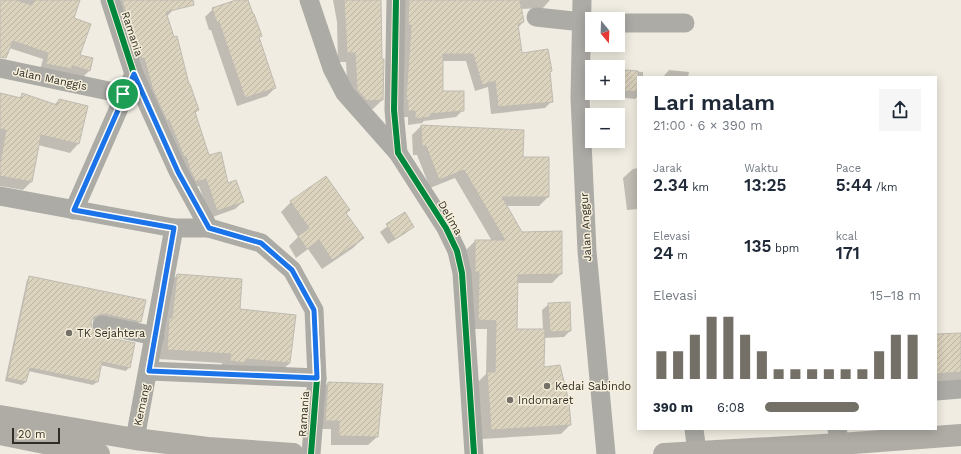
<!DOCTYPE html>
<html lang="id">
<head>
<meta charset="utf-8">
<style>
	body { margin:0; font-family:"Work Sans",sans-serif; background:#f6f6f7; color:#1f2937; height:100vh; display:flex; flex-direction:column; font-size:15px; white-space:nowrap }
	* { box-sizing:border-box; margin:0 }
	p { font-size:13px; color:#747a83 }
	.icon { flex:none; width:22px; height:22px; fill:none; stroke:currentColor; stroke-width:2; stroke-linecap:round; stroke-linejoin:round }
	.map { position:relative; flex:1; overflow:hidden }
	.panel { position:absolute; left:637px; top:76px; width:300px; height:354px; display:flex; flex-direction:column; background:#fff; border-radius:0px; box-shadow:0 2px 10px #0003 }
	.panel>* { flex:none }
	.needle { width:26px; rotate:161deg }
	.tools { position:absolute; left:585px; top:12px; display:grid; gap:8px }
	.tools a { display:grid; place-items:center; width:40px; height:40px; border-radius:0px; background:#fff; box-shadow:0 2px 10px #0003; font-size:20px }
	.scale { position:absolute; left:12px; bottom:10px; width:48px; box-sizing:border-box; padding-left:4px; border:2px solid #312e26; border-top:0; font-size:11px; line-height:14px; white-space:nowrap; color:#312e26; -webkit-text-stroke:3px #f6efdb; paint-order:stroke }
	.pin { position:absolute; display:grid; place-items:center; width:34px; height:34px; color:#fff; margin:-17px; border:2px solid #fff; border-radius:50%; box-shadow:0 1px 4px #0007 }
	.round { display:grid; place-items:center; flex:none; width:42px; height:42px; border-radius:0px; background:#f6f6f7 }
	.overview { display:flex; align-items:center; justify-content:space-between; height:68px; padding:0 16px }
	h1 { font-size:22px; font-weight:600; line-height:30px }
	.metrics { display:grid; grid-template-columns:repeat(3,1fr); gap:6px; height:68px; padding:4px 16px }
	.metrics div { display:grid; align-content:center }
	.metrics b { font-size:17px; font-weight:600 }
	.metrics small { font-size:11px; font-weight:400 }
	.metrics p { font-size:11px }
	.chart { height:112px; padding:8px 16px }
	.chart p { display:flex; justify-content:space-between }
	.chart svg { width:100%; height:72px; margin-top:4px; stroke:#747067; stroke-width:6 }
	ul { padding:0 16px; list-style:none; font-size:13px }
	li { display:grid; grid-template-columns:64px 48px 1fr; align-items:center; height:30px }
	li i { height:10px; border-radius:5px; background:#747067 }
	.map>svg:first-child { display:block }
</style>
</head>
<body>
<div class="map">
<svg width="961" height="454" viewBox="0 0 961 454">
	<defs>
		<pattern id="building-hatch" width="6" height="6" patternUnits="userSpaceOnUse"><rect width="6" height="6" fill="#dbd3be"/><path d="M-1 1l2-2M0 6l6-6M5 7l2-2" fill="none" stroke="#bcb5a3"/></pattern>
	</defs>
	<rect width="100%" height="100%" fill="#f0ece1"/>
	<g fill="#0003">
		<polygon points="0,0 79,0 73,18 79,56 92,59 89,71 83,77 40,70 43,59 0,45"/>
		<polygon points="114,0 172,0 174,9 167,16 188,85 198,110 195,113 208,156 243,202 235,209 210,218 199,186 189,188"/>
		<polygon points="240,0 247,0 261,36 258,38 275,88 267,96 237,106 211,30 209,30 205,17 213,9"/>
		<polygon points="333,0 379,0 382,100 373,109 357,110 348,99 346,62 338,62 337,22"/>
		<polygon points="402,0 550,0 543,8 521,9 523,22 518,28 521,54 549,73 552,101 545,108 491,114 488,87 475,91 466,61 442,61 442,92 463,110 456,117 424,121 422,123 408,125 408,117 401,117"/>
		<polygon points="612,65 612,67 592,67 592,91 585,92 585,72 592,66"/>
		<polygon points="618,70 643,72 643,77 638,77 638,96 635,99 617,97"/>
		<polygon points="669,70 689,72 688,77 663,77"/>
		<polygon points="0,94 19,98 23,94 54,105 59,100 87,107 78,144 70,153 38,145 32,181 23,190 0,186"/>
		<polygon points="421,126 522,158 548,197 539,206 506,206 521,233 561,274 552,283 517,283 516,330 543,330 542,310 549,304 570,331 564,337 543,338 543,368 570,425 561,434 482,439 478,382 486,374 487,329 470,329 466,250 475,241 492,241 455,178 430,188 417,155 413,155 412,135"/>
		<polygon points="638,168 638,209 627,210 623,178 633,169"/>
		<polygon points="291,202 349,210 346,214 363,238 353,248 322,269 308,249 296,258 289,246 298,237 281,212"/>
		<polygon points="404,214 413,227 406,233 388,244 380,232"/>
		<polygon points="177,275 239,310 290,363 280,372 221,370 222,363 158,359 168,284"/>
		<polygon points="30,277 140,321 137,325 100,317 92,320 90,322 91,329 129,367 126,371 100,365 97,382 93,385 28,371 26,382 22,385 5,381 27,280"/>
		<polygon points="961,334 961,384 936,385 936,335"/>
		<polygon points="328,383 377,437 368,445 331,445 331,429 317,429 320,391"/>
	</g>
	<g fill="url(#building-hatch)" stroke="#bebbb2">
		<polygon points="0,0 16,0 32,5 34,0 80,0 74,18 91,24 80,55 93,58 90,71 73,66 72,69 46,64 48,53 13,41 6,58 0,57"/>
		<polygon points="122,0 193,0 194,5 166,12 174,37 177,36 189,84 190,84 199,110 195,112 209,155 221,152 228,183 236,180 244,202 217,211 206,179 196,182 190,170 186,156 184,157 169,120 167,121 153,90 144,58 142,59 137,41 135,42"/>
		<polygon points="236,0 248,0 253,14 254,14 262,36 259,37 276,88 245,98 219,22 217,23 212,8"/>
		<polygon points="344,0 381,0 382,59 384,59 383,100 367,101 357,90 355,53 347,53"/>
		<polygon points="409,0 520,0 524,22 518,24 522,53 548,49 552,71 550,72 553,102 498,107 495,81 482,85 473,54 443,54 443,91 464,91 464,111 430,114 430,117 415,119 415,111 408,111 408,100 406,100 411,25 408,25"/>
		<polygon points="625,70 638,71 638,92 623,91"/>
		<polygon points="0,93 21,98 22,93 57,105 59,99 88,106 79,144 41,135 32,182 0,176 0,163 6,130 0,129"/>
		<polygon points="421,125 524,130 523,157 549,157 549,197 502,197 522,232 562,231 562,274 518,275 517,329 545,329 544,367 560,365 569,402 571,425 491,430 487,372 495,372 496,321 478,320 479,272 475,272 475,240 505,240 464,170 439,180 426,146 422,146"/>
		<polygon points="326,176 350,210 346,213 364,238 332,260 319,240 307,249 298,236 309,228 290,201"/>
		<polygon points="405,212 414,227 395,239 386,224"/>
		<polygon points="177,274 242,279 240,309 296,315 290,363 246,359 245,363 230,361 231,354 167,350 169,318 172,318"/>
		<polygon points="29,276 146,300 141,322 104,314 94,317 91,322 92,329 99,336 135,343 130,368 102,362 98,382 30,368 26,382 7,378"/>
		<polygon points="570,302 571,331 550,332 548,303"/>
		<polygon points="961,333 961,372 936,374 936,334"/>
		<polygon points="328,382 383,384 378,437 339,436 339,421 325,421"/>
	</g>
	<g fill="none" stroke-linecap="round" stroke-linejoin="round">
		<g stroke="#acaba6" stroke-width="19">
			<polyline points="110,0 134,74 178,171 209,228 261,243 292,270 314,310 317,378 311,454"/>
			<polyline points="309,0 332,68 345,93 398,153"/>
			<polyline points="396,0 394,110 398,153 446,228 457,251 462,273 474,454"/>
			<polyline points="582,0 580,98 587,251 606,454"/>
			<polyline points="536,17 592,23"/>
			<polyline points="618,23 685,23"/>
			<polyline points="0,68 123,94"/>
			<polyline points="0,196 174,228 209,228"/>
			<polyline points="74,210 134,74"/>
			<polyline points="102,325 155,336"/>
			<polyline points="149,371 317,378"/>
			<polyline points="936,391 961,389"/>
			<polyline points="694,429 697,452"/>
			<polyline points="837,429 840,444"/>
			<polyline points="135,439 174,228"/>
		</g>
		<g stroke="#afaca6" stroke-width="22">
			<polyline points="0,416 135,439 208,448 293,454"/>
			<polyline points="0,434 99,454"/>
			<polyline points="664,454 840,444 961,435"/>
		</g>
		<g stroke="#f6efdb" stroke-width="8">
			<g id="cycleway">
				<polyline points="110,0 134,74 178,171 209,228 261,243 292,270 314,310 317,378 311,454"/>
				<polyline points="396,0 394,110 398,153 446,228 457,251 462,273 474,454"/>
			</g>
		</g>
		<use href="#cycleway" stroke="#00873e" stroke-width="6"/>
	</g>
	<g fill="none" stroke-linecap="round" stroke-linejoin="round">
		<g stroke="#fff" stroke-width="8">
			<polygon id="route" points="134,74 178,172 209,228 261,243 292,270 314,310 317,378 149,371 174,228 74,210"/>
		</g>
		<use href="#route" stroke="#1a73e8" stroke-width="5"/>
	</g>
	<g fill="#747067" stroke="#f6efdb" stroke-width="1.5">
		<circle cx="69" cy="333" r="4"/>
		<circle cx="547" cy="386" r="4"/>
		<circle cx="510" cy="400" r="4"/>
	</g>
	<g text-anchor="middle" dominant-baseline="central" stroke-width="3" stroke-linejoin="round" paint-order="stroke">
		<g font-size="11" fill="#312e26" stroke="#f6efdb">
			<text transform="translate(132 34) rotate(72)">Ramania</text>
			<text transform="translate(50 79) rotate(12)">Jalan Manggis</text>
			<text transform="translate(450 218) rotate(60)">Delima</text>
			<text transform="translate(586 227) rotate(-93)">Jalan Anggur</text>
			<text transform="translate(142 405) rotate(-78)">Kemang</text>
			<text transform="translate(304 414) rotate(-86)">Ramania</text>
		</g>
		<g font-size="11" fill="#312e26" stroke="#f6efdb" text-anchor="start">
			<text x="77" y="333">TK Sejahtera</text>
			<text x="555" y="386">Kedai Sabindo</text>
			<text x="518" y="400">Indomaret</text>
		</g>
	</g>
</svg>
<div class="tools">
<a><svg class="needle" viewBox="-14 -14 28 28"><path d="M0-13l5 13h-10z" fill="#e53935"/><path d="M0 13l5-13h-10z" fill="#747a83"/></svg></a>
<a>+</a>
<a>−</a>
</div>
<div class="scale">20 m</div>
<div class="pin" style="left:123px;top:94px;background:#1e9e55"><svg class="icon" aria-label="arrive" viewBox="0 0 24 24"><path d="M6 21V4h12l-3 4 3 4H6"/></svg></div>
<section class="panel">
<div class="overview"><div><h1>Lari malam</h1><p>21:00 · 6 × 390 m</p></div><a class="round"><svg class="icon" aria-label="share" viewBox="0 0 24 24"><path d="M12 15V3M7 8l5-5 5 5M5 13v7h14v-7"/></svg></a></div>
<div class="metrics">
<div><p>Jarak</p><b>2.34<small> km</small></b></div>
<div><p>Waktu</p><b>13:25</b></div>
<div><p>Pace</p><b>5:44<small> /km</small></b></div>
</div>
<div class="metrics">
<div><p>Elevasi</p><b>24<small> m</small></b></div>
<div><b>135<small> bpm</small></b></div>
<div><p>kcal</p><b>171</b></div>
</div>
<div class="chart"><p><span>Elevasi</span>15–18 m</p>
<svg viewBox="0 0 160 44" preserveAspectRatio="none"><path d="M5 44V27M15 44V27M25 44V17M35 44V6M45 44V6M55 44V17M65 44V27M75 44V38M85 44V38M95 44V38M105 44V38M115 44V38M125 44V38M135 44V27M145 44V17M155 44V17"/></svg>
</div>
<ul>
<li><b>390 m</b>6:08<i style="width:60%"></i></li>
</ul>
</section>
</div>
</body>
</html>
